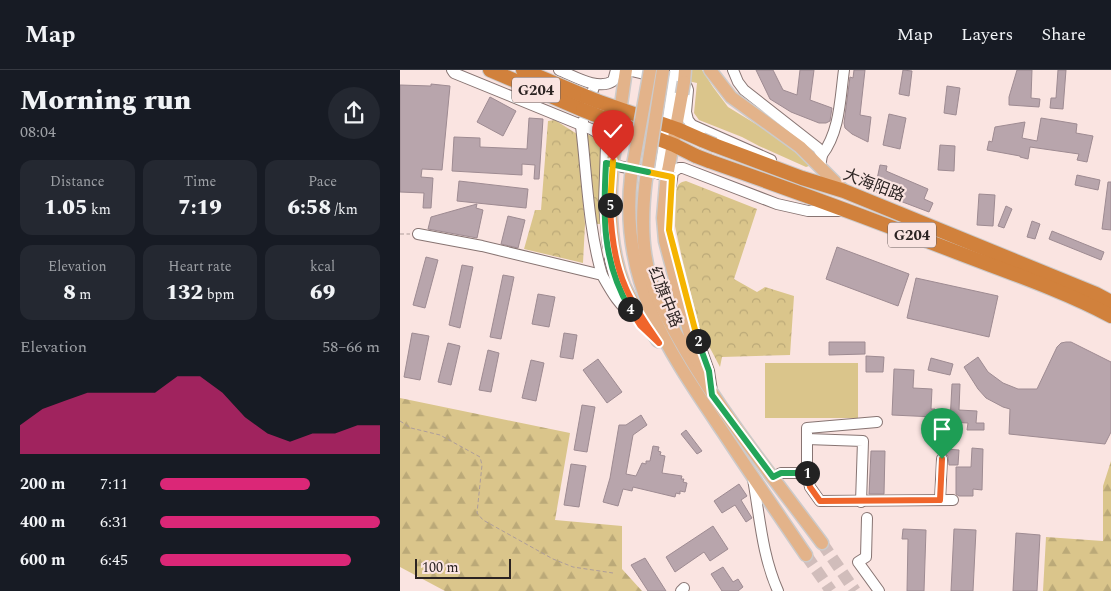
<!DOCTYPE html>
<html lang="en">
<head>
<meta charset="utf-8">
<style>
	body { margin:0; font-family:Spectral,"Noto Sans SC",serif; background:#242831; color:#f1f3f6; height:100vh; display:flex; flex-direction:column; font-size:19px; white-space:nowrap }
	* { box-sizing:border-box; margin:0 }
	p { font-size:16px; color:#9ea1a6 }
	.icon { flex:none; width:28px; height:28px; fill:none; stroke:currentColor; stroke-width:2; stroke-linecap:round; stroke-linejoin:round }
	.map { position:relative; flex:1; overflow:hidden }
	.sheet { display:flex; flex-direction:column; background:#171b24; width:400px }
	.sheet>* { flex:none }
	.scale { position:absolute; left:15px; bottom:12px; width:96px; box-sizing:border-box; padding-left:5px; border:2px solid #2b2322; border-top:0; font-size:14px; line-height:18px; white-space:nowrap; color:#2b2322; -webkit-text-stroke:4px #fae4e1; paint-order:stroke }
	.pin { position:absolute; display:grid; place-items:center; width:42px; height:42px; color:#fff; margin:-51px -21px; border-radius:50% 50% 50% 0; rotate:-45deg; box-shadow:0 0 5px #0007 }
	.pin .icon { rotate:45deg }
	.km { position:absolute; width:25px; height:25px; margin:-12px; border-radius:50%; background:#222; color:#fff; font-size:14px; line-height:25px; text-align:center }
	.round { display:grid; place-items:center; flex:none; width:52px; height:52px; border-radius:26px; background:#242831 }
	.headline { display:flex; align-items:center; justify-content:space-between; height:85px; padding:0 20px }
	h1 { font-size:28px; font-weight:800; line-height:38px }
	.figures { display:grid; grid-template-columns:repeat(3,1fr); gap:8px; height:85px; padding:5px 20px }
	.figures div { display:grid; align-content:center; border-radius:12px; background:#242831; text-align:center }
	.figures b { font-size:21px; font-weight:800 }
	.figures small { font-size:14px; font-weight:400 }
	.figures p { font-size:14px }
	.chart { height:140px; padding:10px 20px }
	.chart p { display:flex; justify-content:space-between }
	.chart svg { width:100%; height:90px; margin-top:5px; fill:#db2777; opacity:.7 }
	ul { padding:0 20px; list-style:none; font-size:16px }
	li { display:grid; grid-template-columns:80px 60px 1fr; align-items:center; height:38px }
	li i { height:12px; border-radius:6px; background:#db2777 }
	header { display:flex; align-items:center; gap:30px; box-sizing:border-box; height:70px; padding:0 25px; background:#171b24; border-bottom:1px solid #363941 }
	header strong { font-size:24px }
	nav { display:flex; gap:28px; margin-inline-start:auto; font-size:18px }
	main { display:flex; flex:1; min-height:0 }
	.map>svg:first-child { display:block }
</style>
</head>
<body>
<header>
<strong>Map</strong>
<nav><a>Map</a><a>Layers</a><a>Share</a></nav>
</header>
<main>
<section class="sheet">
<div class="headline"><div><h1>Morning run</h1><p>08:04</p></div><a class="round"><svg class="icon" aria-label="share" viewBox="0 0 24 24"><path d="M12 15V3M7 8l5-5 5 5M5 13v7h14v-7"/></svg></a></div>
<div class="figures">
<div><p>Distance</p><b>1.05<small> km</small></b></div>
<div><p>Time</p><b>7:19</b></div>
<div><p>Pace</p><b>6:58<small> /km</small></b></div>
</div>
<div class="figures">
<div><p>Elevation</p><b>8<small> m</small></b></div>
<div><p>Heart rate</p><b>132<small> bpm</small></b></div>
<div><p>kcal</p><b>69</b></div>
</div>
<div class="chart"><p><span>Elevation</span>58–66 m</p>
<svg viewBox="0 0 160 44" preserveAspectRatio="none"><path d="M0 44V30L10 22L20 18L30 14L40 14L50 14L60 14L70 6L80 6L90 14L100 26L110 34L120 38L130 34L140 34L150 30L160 30V44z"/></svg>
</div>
<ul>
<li><b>200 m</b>7:11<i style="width:68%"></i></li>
<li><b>400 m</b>6:31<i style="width:100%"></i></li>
<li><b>600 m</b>6:45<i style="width:87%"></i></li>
</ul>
</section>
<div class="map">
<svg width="711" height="521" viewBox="0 0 711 521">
	<defs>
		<pattern id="forest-firs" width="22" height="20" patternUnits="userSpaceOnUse" patternTransform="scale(1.25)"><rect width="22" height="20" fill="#dac58b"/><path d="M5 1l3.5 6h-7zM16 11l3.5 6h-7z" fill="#bba978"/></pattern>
		<pattern id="park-crowns" width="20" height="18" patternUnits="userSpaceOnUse" patternTransform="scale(1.25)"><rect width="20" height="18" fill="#dac58b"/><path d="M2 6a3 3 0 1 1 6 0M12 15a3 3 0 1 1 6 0" fill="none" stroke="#bba978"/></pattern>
	</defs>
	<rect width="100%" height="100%" fill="#fae4e1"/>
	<g fill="#dac58b">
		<polygon points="289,0 302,0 313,17 328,37 372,64 408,92 409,96 406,97 359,76 342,67 299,50 294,43 297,13 288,11"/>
		<rect x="365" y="293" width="93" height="55"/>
	</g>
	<g fill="url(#forest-firs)">
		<polygon points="0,328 170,363 155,450 222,456 222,499 242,521 45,521 0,497"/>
		<polygon points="711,391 711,521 643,521 646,467 703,471 703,416"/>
	</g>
	<g fill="url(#park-crowns)">
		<polygon points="155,50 177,64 185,154 183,193 124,179 135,140 141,140 148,51"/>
		<polygon points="187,64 203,72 201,154 195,154 186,65"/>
		<path d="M286 111 357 139 334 209 357 222 365 217 394 226 390 285 322 287 320 297 300 259 282 188 275 156 276 120C278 114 280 112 286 111Z"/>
	</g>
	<g fill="#b8a5ac" stroke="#9e8b92">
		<polygon points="356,0 373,0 383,20 397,25 400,0 414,0 410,30 432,38 430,51 426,53 419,53 391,42 370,29"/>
		<polygon points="454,0 465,0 460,45 471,47 468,72 452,64 445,58 444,53 450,7 453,8"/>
		<polygon points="503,0 512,1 509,26 499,24"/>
		<polygon points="617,0 632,0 631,28 640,29 639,37 609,35 609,27"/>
		<polygon points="658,0 666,0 663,39 650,38 651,28 656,28"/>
		<polygon points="31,14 50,16 42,100 22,99 21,107 33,108 31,138 23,138 24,123 0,122 0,15 31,16"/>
		<polygon points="547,16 560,18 556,45 544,43"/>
		<polygon points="90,27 116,41 103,66 77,52"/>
		<polygon points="489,44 506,48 500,79 483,75"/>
		<polygon points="129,48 143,49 139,109 134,109 135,95 122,94 122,105 52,101 54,67 80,68 80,77 127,79"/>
		<polygon points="641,48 677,54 676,63 693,66 687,92 677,90 679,84 630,77 628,89 620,87 620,86 587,80 589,71 592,72 595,57 625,52 622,68 637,71"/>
		<polygon points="540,75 555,76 554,101 538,100"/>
		<polygon points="480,95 487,96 486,101 528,119 524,129 533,133 529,142 471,120 474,113 476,114"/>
		<polygon points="677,105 700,110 698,120 675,115"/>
		<polygon points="59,111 128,119 126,138 57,131"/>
		<polygon points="708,112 711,112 711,160 702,159"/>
		<polygon points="579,124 595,125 593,156 577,155"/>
		<polygon points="77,134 76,138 83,140 77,168 28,159 31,147"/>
		<polygon points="606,136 612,139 604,158 598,156"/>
		<polygon points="108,146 125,150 118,178 101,174"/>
		<polygon points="632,151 640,154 635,169 627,167"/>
		<polygon points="652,161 704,182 701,190 649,169"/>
		<polygon points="437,177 509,204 498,236 426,209"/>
		<polygon points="26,187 38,190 25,238 13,235"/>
		<polygon points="62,195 73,197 60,258 49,255"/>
		<polygon points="103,205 114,207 101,269 90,267"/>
		<polygon points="516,208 598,226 589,267 507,248"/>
		<polygon points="138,224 155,227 149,257 132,254"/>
		<polygon points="12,263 29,266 20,310 4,307"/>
		<polygon points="164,263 177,265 173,289 160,287"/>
		<polygon points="429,272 465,272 465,284 429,285"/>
		<polygon points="666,272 671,272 711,292 711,362 705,374 609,364 610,339 603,337 586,328 578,319 564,297 578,287 588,302 603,313 618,319 637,319 657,277 661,273"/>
		<polygon points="48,273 60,276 51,315 38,312"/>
		<polygon points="88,280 99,283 91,322 79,320"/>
		<polygon points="466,286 484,287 483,302 466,302"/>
		<polygon points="531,288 553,294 550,305 528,300"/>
		<polygon points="198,289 222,322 207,333 183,300"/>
		<polygon points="131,290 144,293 136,331 122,328"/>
		<polygon points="494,299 514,300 513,318 532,319 531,339 535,339 535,347 492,345"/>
		<polygon points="552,314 560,314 559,340 577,341 576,353 584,353 584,360 567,360 568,353 550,352"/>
		<polygon points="182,335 195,337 187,382 174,380"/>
		<polygon points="241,345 247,355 233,365 226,404 236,406 242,393 246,394 246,391 250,391 253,376 259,377 258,381 261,382 260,385 265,386 262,403 282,406 281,409 284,409 283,412 287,413 285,422 280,421 280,424 276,423 275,427 233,417 232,421 223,419 218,436 203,432 210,408 219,355 226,355"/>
		<polygon points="286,360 302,381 297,384 281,364"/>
		<polygon points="572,378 583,379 582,420 573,419 573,426 559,426 556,424 556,397 571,397"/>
		<polygon points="545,379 559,380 558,395 549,395 548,386 545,383"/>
		<polygon points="471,381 485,381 484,424 469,424"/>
		<polygon points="171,394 186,396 179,437 164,435"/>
		<polygon points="339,414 347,426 341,430 352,448 346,452 335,435 322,443 314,431"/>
		<polygon points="313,456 328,479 310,491 304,482 275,502 266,487"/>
		<polygon points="503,459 526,460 524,521 507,521 508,469 502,469"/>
		<polygon points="554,459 576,460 573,521 551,521"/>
		<polygon points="616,463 640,465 637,521 613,521"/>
		<polygon points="245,488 266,521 248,521 231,495"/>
		<polygon points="323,497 333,512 338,509 343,517 338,521 322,521 311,504"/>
	</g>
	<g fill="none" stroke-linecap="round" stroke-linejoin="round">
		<g stroke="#d1bdbb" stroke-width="12" stroke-dasharray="12 6" stroke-linecap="butt">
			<polyline points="422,473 455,521"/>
			<polyline points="406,485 431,521"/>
		</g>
		<g stroke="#877472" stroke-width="12">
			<g id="minor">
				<polyline points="52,0 54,3 191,59 204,67 206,76 204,134 208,176"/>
				<path d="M159 0C174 6 198 21 213 11L216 0"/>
				<path d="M227 0C248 3 267 13 287 17L288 20 286 42 288 50 292 55 371 90"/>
				<polyline points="333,0 338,12 344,20 418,78 422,85 420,97"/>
				<polyline points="188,35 195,14"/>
				<path d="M183 51 181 56C187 106 188 157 202 205"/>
				<path d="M422 85C440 61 440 29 444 0"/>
				<polyline points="207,94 254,103"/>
				<polyline points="259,104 275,0"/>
				<polyline points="271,115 273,102 279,98 283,98 377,134 408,141 442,141"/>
				<path d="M18 164 82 176 202 205C211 221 219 236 234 246"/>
				<polyline points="210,190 215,209 229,237"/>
				<polyline points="295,261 309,301 312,321"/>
				<polyline points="407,369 463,371 461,432"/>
				<polyline points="407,403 410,417 420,431 553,430"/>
				<polyline points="373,407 381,403 407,403 407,358 477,352"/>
				<path d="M353 409C360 448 362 485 378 521"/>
				<polyline points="540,430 542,389"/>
				<polyline points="467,448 466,487 458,492 479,521"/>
				<polyline points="281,521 284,518"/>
			</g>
		</g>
		<g stroke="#cccaca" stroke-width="15">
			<g id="major">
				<polyline points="310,0 331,27 400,77 444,121"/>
				<polyline points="284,12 285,0"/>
				<polyline points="213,91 226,0"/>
				<polyline points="268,101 282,24"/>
				<path d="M212 102C209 140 210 179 224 215 233 235 246 254 258 271"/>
				<path d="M231 106C219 211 267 279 323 362 350 403 378 444 406 485"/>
				<path d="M246 109C242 141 241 179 251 210 258 234 272 257 284 278 324 347 375 410 422 473"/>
				<polyline points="266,113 263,148 265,171 297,291"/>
			</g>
		</g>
		<g stroke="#cccaca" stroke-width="16">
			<g id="highway">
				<polyline points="90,0 183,40"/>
				<polyline points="123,0 187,27"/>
				<polyline points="197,31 277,59 302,70"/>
				<polyline points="193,44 274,75 296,86"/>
				<polyline points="314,75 402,108 444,121 696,224 711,232"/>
				<path d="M309 91C392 120 474 150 556 182 608 202 662 220 711 246"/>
			</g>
		</g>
		<g stroke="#ae9d9a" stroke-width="1" stroke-dasharray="4 2.5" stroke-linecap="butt">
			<polyline points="0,164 10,164"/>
			<polyline points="0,351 11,358 40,365 80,387 82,395 77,443 83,450 153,489 173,497 213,503"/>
		</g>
		<use href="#minor" stroke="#fff" stroke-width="10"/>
		<use href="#major" stroke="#e3b38a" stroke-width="12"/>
		<use href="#highway" stroke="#d1813c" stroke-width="14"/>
		<g stroke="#cccaca" stroke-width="15" stroke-linecap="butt">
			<g id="major-bridge">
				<polyline points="282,24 284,12"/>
				<polyline points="212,102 213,91"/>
				<polyline points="231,106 250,0"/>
				<polyline points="246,109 263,0"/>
				<polyline points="266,113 268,101"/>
			</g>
		</g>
		<g stroke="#cccaca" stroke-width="16" stroke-linecap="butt">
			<g id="highway-bridge">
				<polyline points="187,27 197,31"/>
				<polyline points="183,40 193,44"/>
				<polyline points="302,70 314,75"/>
				<polyline points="296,86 309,91"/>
			</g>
		</g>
		<use href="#major-bridge" stroke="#e3b38a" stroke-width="12"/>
		<use href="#highway-bridge" stroke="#d1813c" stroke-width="14"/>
	</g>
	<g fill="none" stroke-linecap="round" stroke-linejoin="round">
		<g stroke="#fff" stroke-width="10">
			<polyline id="split-1" points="407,403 410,417 420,431 540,430 542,389"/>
		</g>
		<g stroke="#fff" stroke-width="10">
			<polyline id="split-2" points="298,271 309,301 312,325 373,407 381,403 407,403"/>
		</g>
		<g stroke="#fff" stroke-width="10">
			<polyline id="split-3" points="248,102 272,107 269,160 298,271"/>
		</g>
		<g stroke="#fff" stroke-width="10">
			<path id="split-4" d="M230 239C202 192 203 146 206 93L248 102"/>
		</g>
		<g stroke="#fff" stroke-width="10">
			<path id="split-5" d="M210 135C211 162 214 191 225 216 233 236 247 255 259 273L240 255 230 239"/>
		</g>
		<g stroke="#fff" stroke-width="10">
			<polyline id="split-6" points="210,135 213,91"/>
		</g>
		<use href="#split-1" stroke="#f0652b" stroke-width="6"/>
		<use href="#split-2" stroke="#22a559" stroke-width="6"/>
		<use href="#split-3" stroke="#f5b400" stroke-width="6"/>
		<use href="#split-4" stroke="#22a559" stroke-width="6"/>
		<use href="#split-5" stroke="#f0652b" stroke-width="6"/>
		<use href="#split-6" stroke="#f5b400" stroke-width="6"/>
	</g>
	<g text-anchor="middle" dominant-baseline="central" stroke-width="4.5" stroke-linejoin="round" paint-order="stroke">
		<g fill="#fae4e1" stroke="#695d5b" stroke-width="1">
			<rect x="112" y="7.5" width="48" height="25" rx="4"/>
			<rect x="488" y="152.5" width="48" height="25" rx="4"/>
		</g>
		<g font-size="15" font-weight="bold" fill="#2b2322">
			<text x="136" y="20">G204</text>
			<text x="512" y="165">G204</text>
		</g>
		<g font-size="16" fill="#2b2322" stroke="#fae4e1">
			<text transform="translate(474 115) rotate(21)">大海阳路</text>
			<text transform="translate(265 227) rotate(68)">红旗中路</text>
		</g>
	</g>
</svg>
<div class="scale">100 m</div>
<div class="pin" style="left:542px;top:389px;background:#1e9e55"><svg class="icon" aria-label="arrive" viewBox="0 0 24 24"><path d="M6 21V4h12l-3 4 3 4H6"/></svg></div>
<div class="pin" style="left:213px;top:91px;background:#d93025"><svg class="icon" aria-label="check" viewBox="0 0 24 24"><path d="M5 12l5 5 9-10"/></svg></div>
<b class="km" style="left:407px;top:403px">1</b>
<b class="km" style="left:298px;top:271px">2</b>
<b class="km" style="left:230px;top:239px">4</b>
<b class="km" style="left:210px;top:135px">5</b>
</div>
</main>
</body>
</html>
